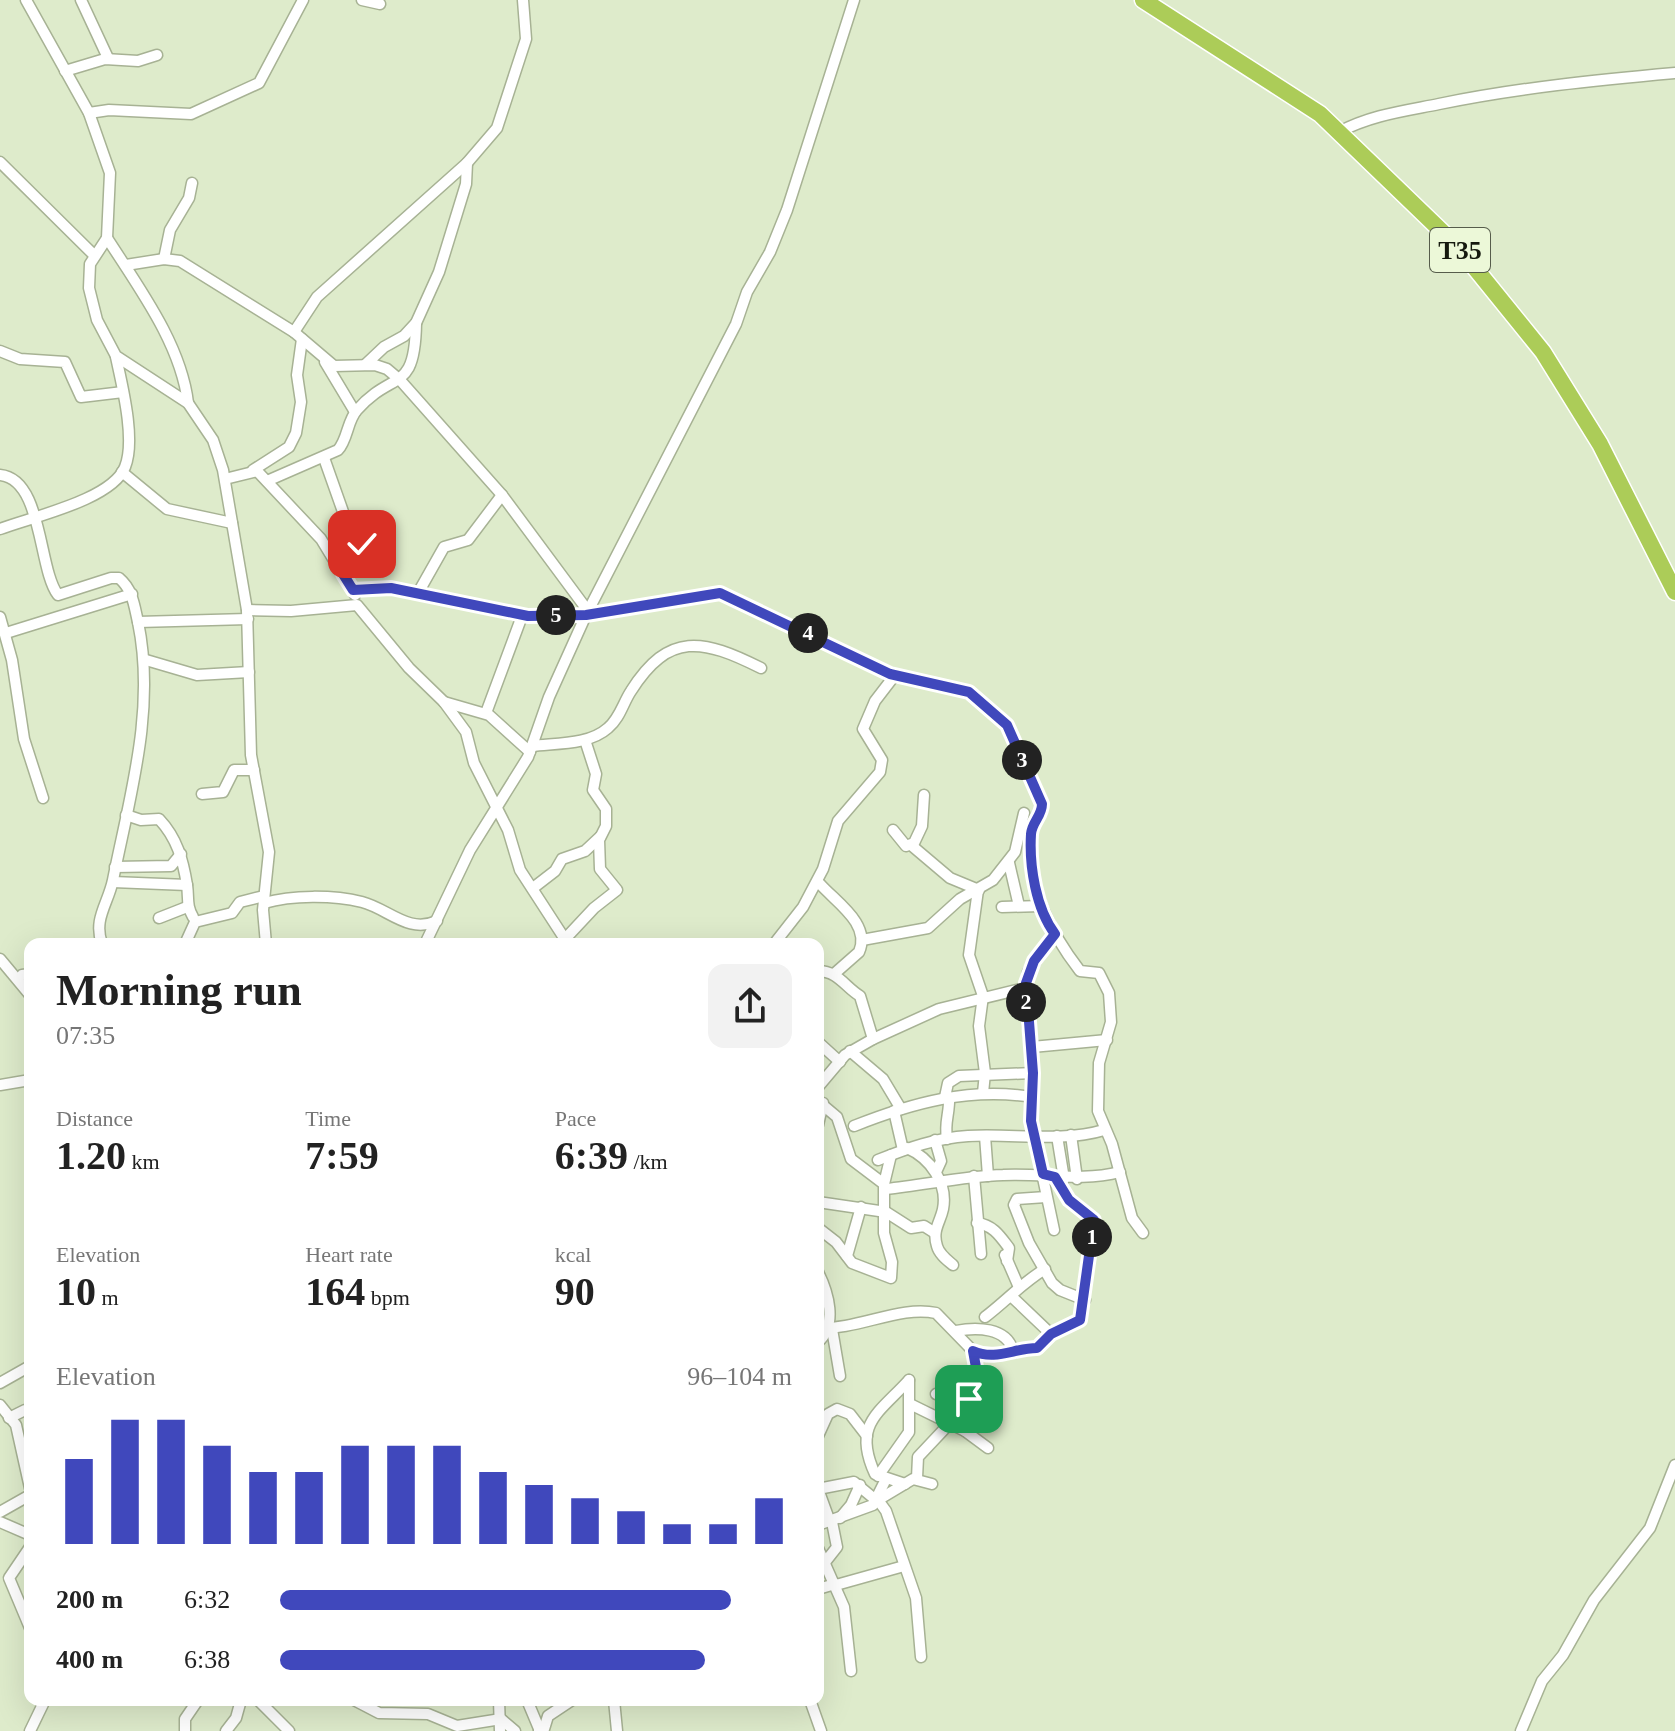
<!DOCTYPE html>
<html lang="en">
<head>
<meta charset="utf-8">
<style>
	body { margin:0; font-family:"Times New Roman",serif; background:#f2f2f2; color:#222; height:100vh; display:flex; flex-direction:column; font-size:30px; white-space:nowrap }
	* { box-sizing:border-box; margin:0 }
	p { font-size:26px; color:#767676 }
	.icon { flex:none; width:44px; height:44px; fill:none; stroke:currentColor; stroke-width:2; stroke-linecap:round; stroke-linejoin:round }
	.map { position:relative; flex:1; overflow:hidden }
	.sheet { position:absolute; left:24px; top:938px; width:800px; height:768px; display:flex; flex-direction:column; background:#fff; border-radius:16px; box-shadow:0 8px 32px #0002 }
	.sheet>* { flex:none }
	.pin { position:absolute; display:grid; place-items:center; width:68px; height:68px; color:#fff; margin:-34px; border-radius:16px; box-shadow:0 4px 12px #0006 }
	.km { position:absolute; width:40px; height:40px; margin:-20px; border-radius:50%; background:#222; color:#fff; font-size:22px; line-height:40px; text-align:center }
	.round { display:grid; place-items:center; flex:none; width:84px; height:84px; border-radius:16px; background:#f2f2f2 }
	.summary { display:flex; align-items:center; justify-content:space-between; height:136px; padding:0 32px }
	h1 { font-size:44px; font-weight:700; line-height:60px }
	.stats { display:grid; grid-template-columns:repeat(3,1fr); gap:12px; height:136px; padding:8px 32px }
	.stats div { display:grid; align-content:center }
	.stats b { font-size:40px; font-weight:700 }
	.stats small { font-size:22px; font-weight:400 }
	.stats p { font-size:22px }
	.chart { height:224px; padding:16px 32px }
	.chart p { display:flex; justify-content:space-between }
	.chart svg { width:100%; height:144px; margin-top:8px; stroke:#4048bc; stroke-width:6 }
	ul { padding:0 32px; list-style:none; font-size:26px }
	li { display:grid; grid-template-columns:128px 96px 1fr; align-items:center; height:60px }
	li i { height:20px; border-radius:10px; background:#4048bc }
	.map>svg:first-child { display:block }
</style>
</head>
<body>
<div class="map">
<svg width="1675" height="1731" viewBox="0 0 1675 1731">
	<rect width="100%" height="100%" fill="#deebcb"/>
	<g fill="none" stroke-linecap="round" stroke-linejoin="round">
		<g stroke="#a7b294" stroke-width="13">
			<g id="minor">
				<polyline points="26,0 89,113 110,173 107,238 90,264 89,288 97,320 116,356 188,403 213,440 223,470 247,610 251,755 269,852 263,910 266,944"/>
				<polyline points="81,0 108,58"/>
				<polyline points="362,0 380,4"/>
				<polyline points="65,71 105,59 138,61 157,55"/>
				<polyline points="89,113 109,110 191,114 259,83 303,0"/>
				<path d="M1339 132C1371 115 1404 111 1439 104 1517 88 1596 80 1675 73"/>
				<polyline points="0,162 94,255"/>
				<path d="M107 238C139 288 181 344 188 403"/>
				<polyline points="164,259 170,230 189,198 192,183"/>
				<polyline points="126,265 164,259 180,261 294,332 334,366 375,365 387,369 400,380 502,495 588,611"/>
				<polyline points="294,332 317,297 467,163 497,128 526,39 523,0"/>
				<polyline points="0,351 20,359 65,362 81,397 123,392"/>
				<polyline points="325,362 355,412"/>
				<polyline points="366,364 384,347 404,336 416,323 439,272 466,184 467,163"/>
				<polyline points="324,458 347,523 363,546 343,574"/>
				<polyline points="253,470 289,447 296,433 301,402 297,375 302,339"/>
				<polyline points="122,472 167,509 232,523"/>
				<path d="M0 475C43 479 38 569 58 595L111 578H119C133 590 134 605 138 622 156 709 130 795 113 880 108 904 93 919 102 944"/>
				<polyline points="225,479 257,471 321,539 355,595"/>
				<path d="M267 481 338 450C348 439 347 421 357 410 393 369 415 395 416 323"/>
				<path d="M0 529C31 517 112 500 125 467 136 440 122 385 116 357"/>
				<path d="M353 590 391 588 522 616 586 615 720 593 890 674 969 692 1007 725 1042 804C1042 816 1032 821 1031 833 1025 885 1050 932 1080 971L1099 973 1109 993 1111 1022 1099 1063 1098 1111 1112 1144 1132 1218 1143 1233"/>
				<polyline points="418,593 444,547 468,540 502,495"/>
				<polyline points="247,610 291,611 357,605 409,668 444,702 466,732 474,763 508,830 520,870 568,944"/>
				<polyline points="0,617 12,660 24,739 43,798"/>
				<polyline points="138,622 248,619"/>
				<polyline points="6,633 132,594"/>
				<polyline points="146,660 197,675 249,672"/>
				<polyline points="444,702 489,715 530,752"/>
				<polyline points="486,713 522,616"/>
				<path d="M532 746C557 743 589 745 608 728 620 718 623 703 631 691 669 631 703 639 761 668"/>
				<polyline points="202,794 223,792 234,770 254,770"/>
				<path d="M126 815 141 820 159 819C177 838 183 860 187 885 189 898 186 905 193 917"/>
				<polyline points="893,830 906,846 914,843 922,826 924,795"/>
				<polyline points="911,845 950,878 979,890"/>
				<polyline points="1009,863 1019,906"/>
				<polyline points="115,867 171,866 181,854"/>
				<polyline points="113,882 187,885"/>
				<path d="M820 884C837 903 871 924 859 952L834 974"/>
				<polyline points="533,888 555,871 562,859 585,851 600,837"/>
				<polyline points="978,890 969,955 983,996 979,1026 985,1073 983,1093"/>
				<path d="M264 903C292 895 333 895 362 902 389 909 408 934 437 921"/>
				<polyline points="1002,907 1041,906"/>
				<polyline points="159,918 187,907"/>
				<polyline points="565,939 594,908 617,890 600,869 599,840 606,826 606,809 593,790 596,774 585,740"/>
				<polyline points="862,940 928,928 960,899 993,880 1015,852 1024,813"/>
				<polyline points="185,944 195,922 232,913 240,902 264,896"/>
				<polyline points="425,944 470,850 528,757 549,697 586,615 736,324 747,292 770,252 787,210 854,0"/>
				<polyline points="774,944 803,907 823,869 838,821 880,772 882,760 863,729 875,701 895,675"/>
				<polyline points="0,959 30,995"/>
				<path d="M818 971C838 971 845 987 860 996L873 1039"/>
				<polyline points="22,975 30,974"/>
				<polyline points="818,1042 840,1062"/>
				<polyline points="1032,1047 1107,1040"/>
				<polyline points="850,1051 883,1079 901,1109"/>
				<polyline points="0,1085 30,1080"/>
				<polyline points="818,1087 845,1055 873,1039 939,1009 1025,988"/>
				<polyline points="945,1097 948,1083 959,1076 1033,1073"/>
				<polyline points="818,1101 837,1117 851,1159 884,1184 884,1233 892,1262 891,1278 852,1263 836,1242 818,1228"/>
				<polyline points="894,1111 903,1150"/>
				<polyline points="818,1125 823,1103"/>
				<path d="M854 1126C912 1103 969 1087 1032 1097"/>
				<polyline points="1071,1135 1077,1179"/>
				<polyline points="985,1136 988,1176"/>
				<polyline points="1057,1136 1064,1179"/>
				<path d="M947 1139C944 1122 950 1113 949 1097"/>
				<polyline points="935,1140 941,1161 936,1172"/>
				<path d="M907 1148C930 1158 948 1183 943 1209 940 1223 932 1230 937 1246 939 1254 947 1260 953 1265"/>
				<path d="M878 1160C908 1148 936 1138 968 1136 1012 1133 1061 1143 1104 1130"/>
				<polyline points="974,1176 981,1254"/>
				<polyline points="884,1184 891,1155"/>
				<path d="M886 1189C925 1185 964 1176 1003 1175 1043 1173 1080 1182 1120 1172"/>
				<polyline points="1046,1197 1017,1199 1014,1205 1029,1243 1052,1283 1060,1290 1085,1300"/>
				<polyline points="818,1202 886,1212 911,1228 924,1226 935,1233"/>
				<path d="M977 1223C993 1225 1000 1236 1009 1248L1007 1261"/>
				<polyline points="1054,1230 1031,1121 1033,1073 1025,997 1028,972 1055,934"/>
				<polyline points="1005,1255 1018,1285"/>
				<polyline points="847,1256 861,1207"/>
				<path d="M818 1272C828 1292 838 1325 818 1342"/>
				<polyline points="1011,1296 1051,1334"/>
				<path d="M985 1317C1006 1301 1022 1283 1045 1269"/>
				<path d="M818 1328C858 1330 900 1305 936 1313L973 1351 980 1389 975 1401 976 1417 965 1431"/>
				<polyline points="832,1329 840,1376"/>
				<path d="M956 1331C976 1327 1007 1327 1013 1351"/>
				<path d="M973 1351C997 1361 1014 1348 1037 1348L1051 1334 1080 1320 1094 1220 1069 1200 1055 1177"/>
				<polyline points="0,1383 30,1366"/>
				<polyline points="936,1394 975,1401"/>
				<polyline points="0,1405 16,1425 30,1488"/>
				<polyline points="912,1405 965,1431 988,1448"/>
				<polyline points="9,1418 25,1410 30,1412"/>
				<polyline points="818,1436 828,1414 837,1409 850,1414 867,1436"/>
				<polyline points="878,1476 909,1432 909,1380"/>
				<polyline points="917,1478 918,1457 950,1423"/>
				<path d="M905 1484 875 1474C852 1424 879 1413 909 1380"/>
				<polyline points="818,1489 854,1482 877,1501"/>
				<polyline points="818,1489 830,1522"/>
				<polyline points="0,1512 30,1495"/>
				<polyline points="840,1518 851,1505 860,1485"/>
				<polyline points="0,1522 30,1535"/>
				<polyline points="818,1525 873,1505 886,1479"/>
				<polyline points="30,1547 9,1578 30,1628"/>
				<polyline points="818,1548 844,1607 851,1671"/>
				<polyline points="826,1561 837,1547 832,1522"/>
				<polyline points="836,1585 904,1566"/>
				<polyline points="818,1589 835,1584"/>
				<polyline points="921,1657 916,1598 886,1511 878,1500 913,1479 932,1484"/>
				<polyline points="258,1700 289,1731"/>
				<polyline points="354,1700 379,1713 428,1714 457,1726 501,1719 515,1731"/>
				<polyline points="499,1700 500,1731"/>
				<polyline points="527,1700 540,1731"/>
				<polyline points="614,1700 617,1731"/>
				<polyline points="810,1700 821,1731"/>
				<polyline points="30,1731 45,1700"/>
				<polyline points="185,1731 185,1719 198,1700"/>
				<polyline points="226,1731 236,1718 241,1700"/>
				<polyline points="539,1731 544,1729 548,1716 572,1700"/>
				<polyline points="1521,1731 1542,1681 1563,1655 1594,1600 1650,1528 1675,1465"/>
			</g>
		</g>
		<g stroke="#fff" stroke-width="19">
			<polyline id="trunk" points="1143,0 1320,114 1458,247 1543,352 1600,444 1675,592"/>
		</g>
		<use href="#minor" stroke="#fff" stroke-width="10"/>
		<use href="#trunk" stroke="#accc58" stroke-width="16"/>
	</g>
	<g fill="none" stroke-linecap="round" stroke-linejoin="round">
		<g stroke="#fff" stroke-width="16">
			<path id="route" d="M362 544 343 574 353 590 391 588 528 616 586 615 720 593 890 674 969 692 1007 725 1042 804C1042 816 1032 822 1031 834 1029 866 1036 909 1055 934L1034 961 1026 983 1033 1073 1031 1121 1043 1174 1055 1177 1069 1200 1094 1220 1080 1320 1051 1334 1037 1348C1014 1348 996 1361 973 1351L980 1389 975 1401 969 1399"/>
		</g>
		<use href="#route" stroke="#4048bc" stroke-width="10"/>
	</g>
	<g text-anchor="middle" dominant-baseline="central" stroke-width="6" stroke-linejoin="round" paint-order="stroke">
		<rect fill="#ecf8d8" stroke="#565c4b" stroke-width="2" x="1430" y="228" width="60" height="44" rx="6"/>
		<g font-size="26" font-weight="bold" fill="#15190e">
			<text x="1460" y="250">T35</text>
		</g>
	</g>
</svg>
<div class="pin" style="left:969px;top:1399px;background:#1e9e55"><svg class="icon" aria-label="arrive" viewBox="0 0 24 24"><path d="M6 21V4h12l-3 4 3 4H6"/></svg></div>
<div class="pin" style="left:362px;top:544px;background:#d93025"><svg class="icon" aria-label="check" viewBox="0 0 24 24"><path d="M5 12l5 5 9-10"/></svg></div>
<b class="km" style="left:1092px;top:1237px">1</b>
<b class="km" style="left:1026px;top:1002px">2</b>
<b class="km" style="left:1022px;top:760px">3</b>
<b class="km" style="left:808px;top:633px">4</b>
<b class="km" style="left:556px;top:615px">5</b>
<section class="sheet">
<div class="summary"><div><h1>Morning run</h1><p>07:35</p></div><a class="round"><svg class="icon" aria-label="share" viewBox="0 0 24 24"><path d="M12 15V3M7 8l5-5 5 5M5 13v7h14v-7"/></svg></a></div>
<div class="stats">
<div><p>Distance</p><b>1.20<small> km</small></b></div>
<div><p>Time</p><b>7:59</b></div>
<div><p>Pace</p><b>6:39<small> /km</small></b></div>
</div>
<div class="stats">
<div><p>Elevation</p><b>10<small> m</small></b></div>
<div><p>Heart rate</p><b>164<small> bpm</small></b></div>
<div><p>kcal</p><b>90</b></div>
</div>
<div class="chart"><p><span>Elevation</span>96–104 m</p>
<svg viewBox="0 0 160 44" preserveAspectRatio="none"><path d="M5 44V18M15 44V6M25 44V6M35 44V14M45 44V22M55 44V22M65 44V14M75 44V14M85 44V14M95 44V22M105 44V26M115 44V30M125 44V34M135 44V38M145 44V38M155 44V30"/></svg>
</div>
<ul>
<li><b>200 m</b>6:32<i style="width:88%"></i></li>
<li><b>400 m</b>6:38<i style="width:83%"></i></li>
</ul>
</section>
</div>
</body>
</html>
